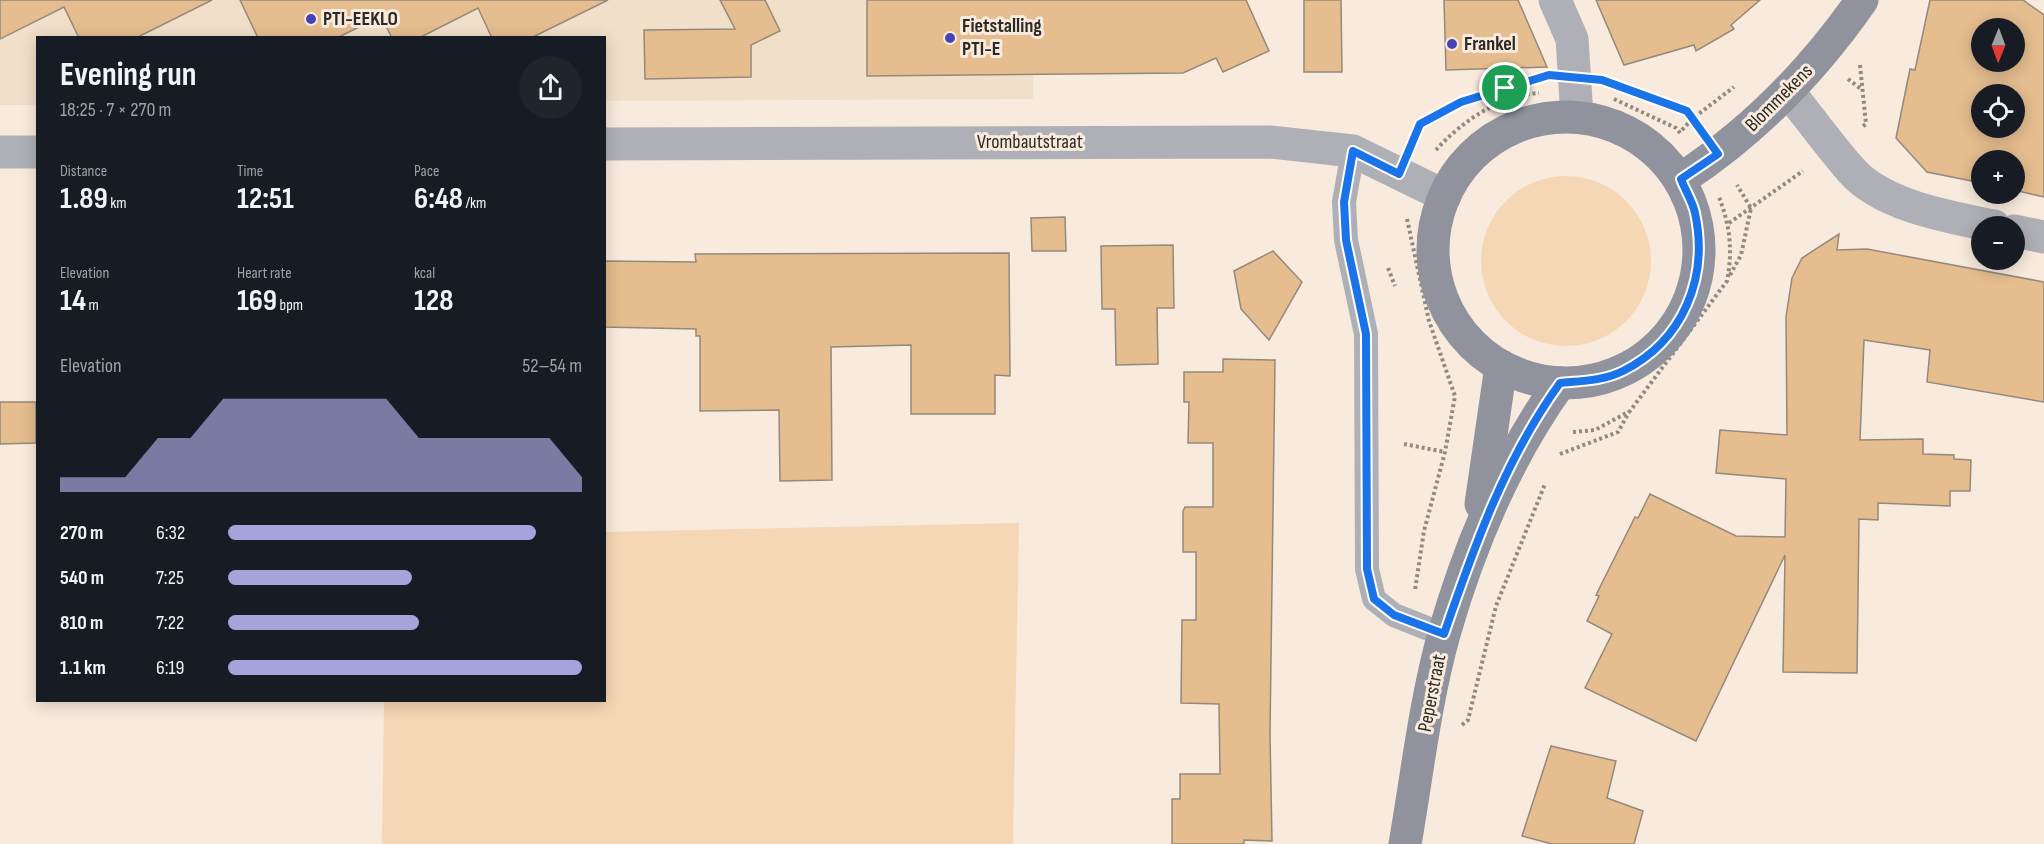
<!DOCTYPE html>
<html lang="en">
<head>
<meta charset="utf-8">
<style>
	body { margin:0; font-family:"Sofia Sans Condensed",sans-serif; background:#20242c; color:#f1f3f6; height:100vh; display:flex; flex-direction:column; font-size:22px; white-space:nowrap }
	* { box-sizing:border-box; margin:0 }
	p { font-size:20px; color:#9ea1a6 }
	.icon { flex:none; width:33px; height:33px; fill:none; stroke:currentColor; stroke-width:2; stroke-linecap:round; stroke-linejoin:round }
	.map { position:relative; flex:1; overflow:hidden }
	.details { position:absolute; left:36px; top:36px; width:570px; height:666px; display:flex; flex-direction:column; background:#171b24; border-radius:0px; box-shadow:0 3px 15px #0003 }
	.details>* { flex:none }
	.needle { width:39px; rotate:181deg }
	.fabs { position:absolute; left:1971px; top:18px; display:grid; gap:12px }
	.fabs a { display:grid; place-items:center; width:54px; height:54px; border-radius:50%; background:#171b24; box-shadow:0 3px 15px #0003; font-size:30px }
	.pin { position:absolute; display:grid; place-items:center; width:51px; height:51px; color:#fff; margin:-26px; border:3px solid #fff; border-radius:50%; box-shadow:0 2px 6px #0007 }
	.round { display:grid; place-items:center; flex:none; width:63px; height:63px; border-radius:32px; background:#20242c }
	.head { display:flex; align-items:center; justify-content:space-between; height:102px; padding:0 24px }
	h1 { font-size:33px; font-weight:700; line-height:45px }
	.stats { display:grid; grid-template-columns:repeat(3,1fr); gap:9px; height:102px; padding:6px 24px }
	.stats div { display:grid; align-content:center }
	.stats b { font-size:30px; font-weight:700 }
	.stats small { font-size:16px; font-weight:400 }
	.stats p { font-size:16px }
	.chart { height:168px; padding:12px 24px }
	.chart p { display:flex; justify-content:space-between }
	.chart svg { width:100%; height:108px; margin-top:6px; fill:#a4a3da; opacity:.7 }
	ul { padding:0 24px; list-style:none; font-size:20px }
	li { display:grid; grid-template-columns:96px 72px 1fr; align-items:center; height:45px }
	li i { height:15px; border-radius:8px; background:#a4a3da }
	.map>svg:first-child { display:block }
</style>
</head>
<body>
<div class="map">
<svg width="2044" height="844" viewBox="0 0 2044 844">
	<rect width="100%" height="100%" fill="#f8ebdd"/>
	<polygon fill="#f1dfca" points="0,0 1033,0 1033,99 605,101 604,38 38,38 37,105 0,105"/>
	<g fill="#f6d7b5">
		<circle cx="1566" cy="261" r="85"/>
		<polygon points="1019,523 1013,844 382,844 384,701 604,700 605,532"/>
	</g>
	<g fill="#e5bd8e" stroke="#94897c" stroke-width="1.5" fill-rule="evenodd">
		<polygon points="0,0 212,0 136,38 79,38 64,7 0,39"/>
		<polygon points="240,0 608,0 531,38 492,38 478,8 419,38 392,38 381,16 337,38 258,38"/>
		<polygon points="720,0 765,0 780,31 751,45 751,77 645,79 644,30 735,29"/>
		<polygon points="867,0 1246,0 1269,51 1223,72 1216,58 1183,73 867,76"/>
		<polygon points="1304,0 1341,0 1342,72 1304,72"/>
		<polygon points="1444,0 1518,0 1547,67 1446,70"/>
		<polygon points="1596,0 1760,0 1731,25 1734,29 1696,51 1694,45 1624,65"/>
		<path d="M1930 0H2023L2044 15V197L2014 190V160H1982V183L1927 172 1896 138 1910 69 1915 70ZM1982 28H2014V62H1982ZM1982 94H2014V128H1982Z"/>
		<polygon points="1065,217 1066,251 1032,251 1031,218"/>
		<polygon points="1839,234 1837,250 1867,249 2044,282 2044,402 1927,382 1930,350 1864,340 1860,440 1923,439 1923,454 1954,455 1954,459 1971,460 1970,491 1950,491 1950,506 1878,503 1878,520 1859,519 1857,673 1783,672 1785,555 1696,741 1585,688 1612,634 1587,621 1599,596 1596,595 1635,517 1638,518 1650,494 1736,536 1785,537 1786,479 1716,473 1720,430 1787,435 1786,317 1792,278 1802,258"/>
		<polygon points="1173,245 1174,308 1157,308 1158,364 1116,365 1115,309 1102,309 1101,246"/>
		<polygon points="1273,251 1302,282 1269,340 1241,309 1234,271"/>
		<polygon points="1009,253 1010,376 995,375 995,414 911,414 911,345 831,347 832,480 780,481 779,410 700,411 700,336 696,336 696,329 604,327 604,261 696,262 695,254"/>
		<polygon points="1223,359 1275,360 1270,734 1272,841 1244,840 1244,844 1172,844 1172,799 1180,799 1180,774 1220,774 1219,704 1181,703 1182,620 1196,620 1196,552 1183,552 1183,511 1185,507 1213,507 1213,443 1188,443 1189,402 1184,402 1184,372 1223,372"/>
		<polygon points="0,402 36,402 36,443 0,444"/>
		<polygon points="1551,746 1616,761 1607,798 1643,811 1634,844 1552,844 1522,836"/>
	</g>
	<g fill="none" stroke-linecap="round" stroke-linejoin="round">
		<g stroke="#92897f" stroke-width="4" stroke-dasharray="3 3" stroke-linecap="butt">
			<polyline points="1860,65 1866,124 1862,127"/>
			<polyline points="1848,79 1861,89"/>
			<polyline points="1610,83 1687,111 1696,124"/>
			<polyline points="1614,99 1676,128 1681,134"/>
			<polyline points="1682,130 1692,119 1734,87"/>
			<polyline points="1413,141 1420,124 1461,101 1538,79"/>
			<path d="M1436 150C1461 122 1500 95 1539 93"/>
			<polyline points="1407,219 1429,321 1455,396 1445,452 1424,531 1415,590"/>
			<polyline points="1729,223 1803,171"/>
			<polyline points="1388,268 1395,286"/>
			<polyline points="1730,275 1741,255 1751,208 1737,185"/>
			<path d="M1573 432 1595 430 1630 411 1727 281C1733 250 1730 226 1719 197"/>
			<polyline points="1404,444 1445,452"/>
			<polyline points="1560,454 1618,432 1629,412"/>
			<polyline points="1462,725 1468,720 1496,606 1545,484"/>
		</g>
		<polyline stroke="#afb0b7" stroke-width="24" points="1353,151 1344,202 1346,240 1366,334 1367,569 1374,599 1394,615 1444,635"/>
		<g stroke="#afb0b7" stroke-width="33">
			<polyline points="1555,0 1572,39 1577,116"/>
			<path d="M1788 91C1809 117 1829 145 1851 170 1882 206 1950 217 1994 226"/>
			<polyline points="2014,231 2044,237"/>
		</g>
		<g stroke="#afb0b7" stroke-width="33">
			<polyline points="604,144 1270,142 1353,151 1445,196"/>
			<polyline points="0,152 38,152"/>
		</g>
		<g stroke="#90929d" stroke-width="33">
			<circle cx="1566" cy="250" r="133"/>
			<path d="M1681 179C1754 131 1812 72 1862 0"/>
			<polyline points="1481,504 1501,366"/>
			<path d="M1405 844C1417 775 1425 702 1444 634 1469 547 1507 457 1560 383"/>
		</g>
	</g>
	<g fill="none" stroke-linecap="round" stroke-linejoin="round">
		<g stroke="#fff" stroke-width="12">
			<path id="route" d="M1549 75 1602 80 1687 111 1718 154 1681 179C1685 190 1693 202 1695 213 1709 278 1683 341 1623 371 1603 381 1581 381 1560 383 1505 459 1474 547 1444 634L1394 615 1374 599 1367 569 1366 334 1346 240 1344 202 1353 151 1399 174 1420 124 1461 102Z"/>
		</g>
		<use href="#route" stroke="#1a73e8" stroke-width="8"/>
	</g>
	<g fill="#4741b7" stroke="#f8ebdd" stroke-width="2">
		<circle cx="311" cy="19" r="6"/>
		<circle cx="950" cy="38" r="6"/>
		<circle cx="1452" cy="44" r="6"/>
	</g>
	<g text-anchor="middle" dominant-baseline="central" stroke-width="6" stroke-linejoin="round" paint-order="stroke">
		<g font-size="20" font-weight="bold" fill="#2e2924" stroke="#f8ebdd" text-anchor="start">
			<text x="323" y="19">PTI-EEKLO</text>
			<text x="962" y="26">Fietstalling<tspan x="962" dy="23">PTI-E</tspan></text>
			<text x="1464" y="44">Frankel</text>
		</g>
		<g font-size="20" fill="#2e2924" stroke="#f8ebdd">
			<text transform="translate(1779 98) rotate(-45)">Blommekens</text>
			<text x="1030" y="142">Vrombautstraat</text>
			<text transform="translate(1432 693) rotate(-79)">Peperstraat</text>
		</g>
	</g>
</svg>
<div class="fabs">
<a><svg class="needle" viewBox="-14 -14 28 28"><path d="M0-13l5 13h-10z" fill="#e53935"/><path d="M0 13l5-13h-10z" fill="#9ea1a6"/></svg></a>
<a><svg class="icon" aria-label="locate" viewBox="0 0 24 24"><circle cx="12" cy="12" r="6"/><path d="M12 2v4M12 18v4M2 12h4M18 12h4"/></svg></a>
<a>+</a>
<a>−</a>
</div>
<div class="pin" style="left:1505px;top:88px;background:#1e9e55"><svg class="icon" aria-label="arrive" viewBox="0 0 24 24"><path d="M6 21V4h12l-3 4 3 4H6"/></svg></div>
<section class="details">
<div class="head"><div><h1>Evening run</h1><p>18:25 · 7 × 270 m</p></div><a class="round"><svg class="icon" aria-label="share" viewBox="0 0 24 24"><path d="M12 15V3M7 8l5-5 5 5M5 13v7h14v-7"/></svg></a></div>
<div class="stats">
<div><p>Distance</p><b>1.89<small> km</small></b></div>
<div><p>Time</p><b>12:51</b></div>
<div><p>Pace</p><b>6:48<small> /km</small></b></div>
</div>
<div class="stats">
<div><p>Elevation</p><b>14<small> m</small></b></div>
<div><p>Heart rate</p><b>169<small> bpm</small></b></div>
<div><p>kcal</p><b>128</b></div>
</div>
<div class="chart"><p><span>Elevation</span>52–54 m</p>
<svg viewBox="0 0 160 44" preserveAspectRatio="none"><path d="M0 44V38L10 38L20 38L30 22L40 22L50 6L60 6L70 6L80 6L90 6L100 6L110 22L120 22L130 22L140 22L150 22L160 38V44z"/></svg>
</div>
<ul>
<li><b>270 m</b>6:32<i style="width:87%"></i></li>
<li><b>540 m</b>7:25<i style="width:52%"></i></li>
<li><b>810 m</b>7:22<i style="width:54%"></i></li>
<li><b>1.1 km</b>6:19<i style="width:100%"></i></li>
</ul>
</section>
</div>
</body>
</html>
